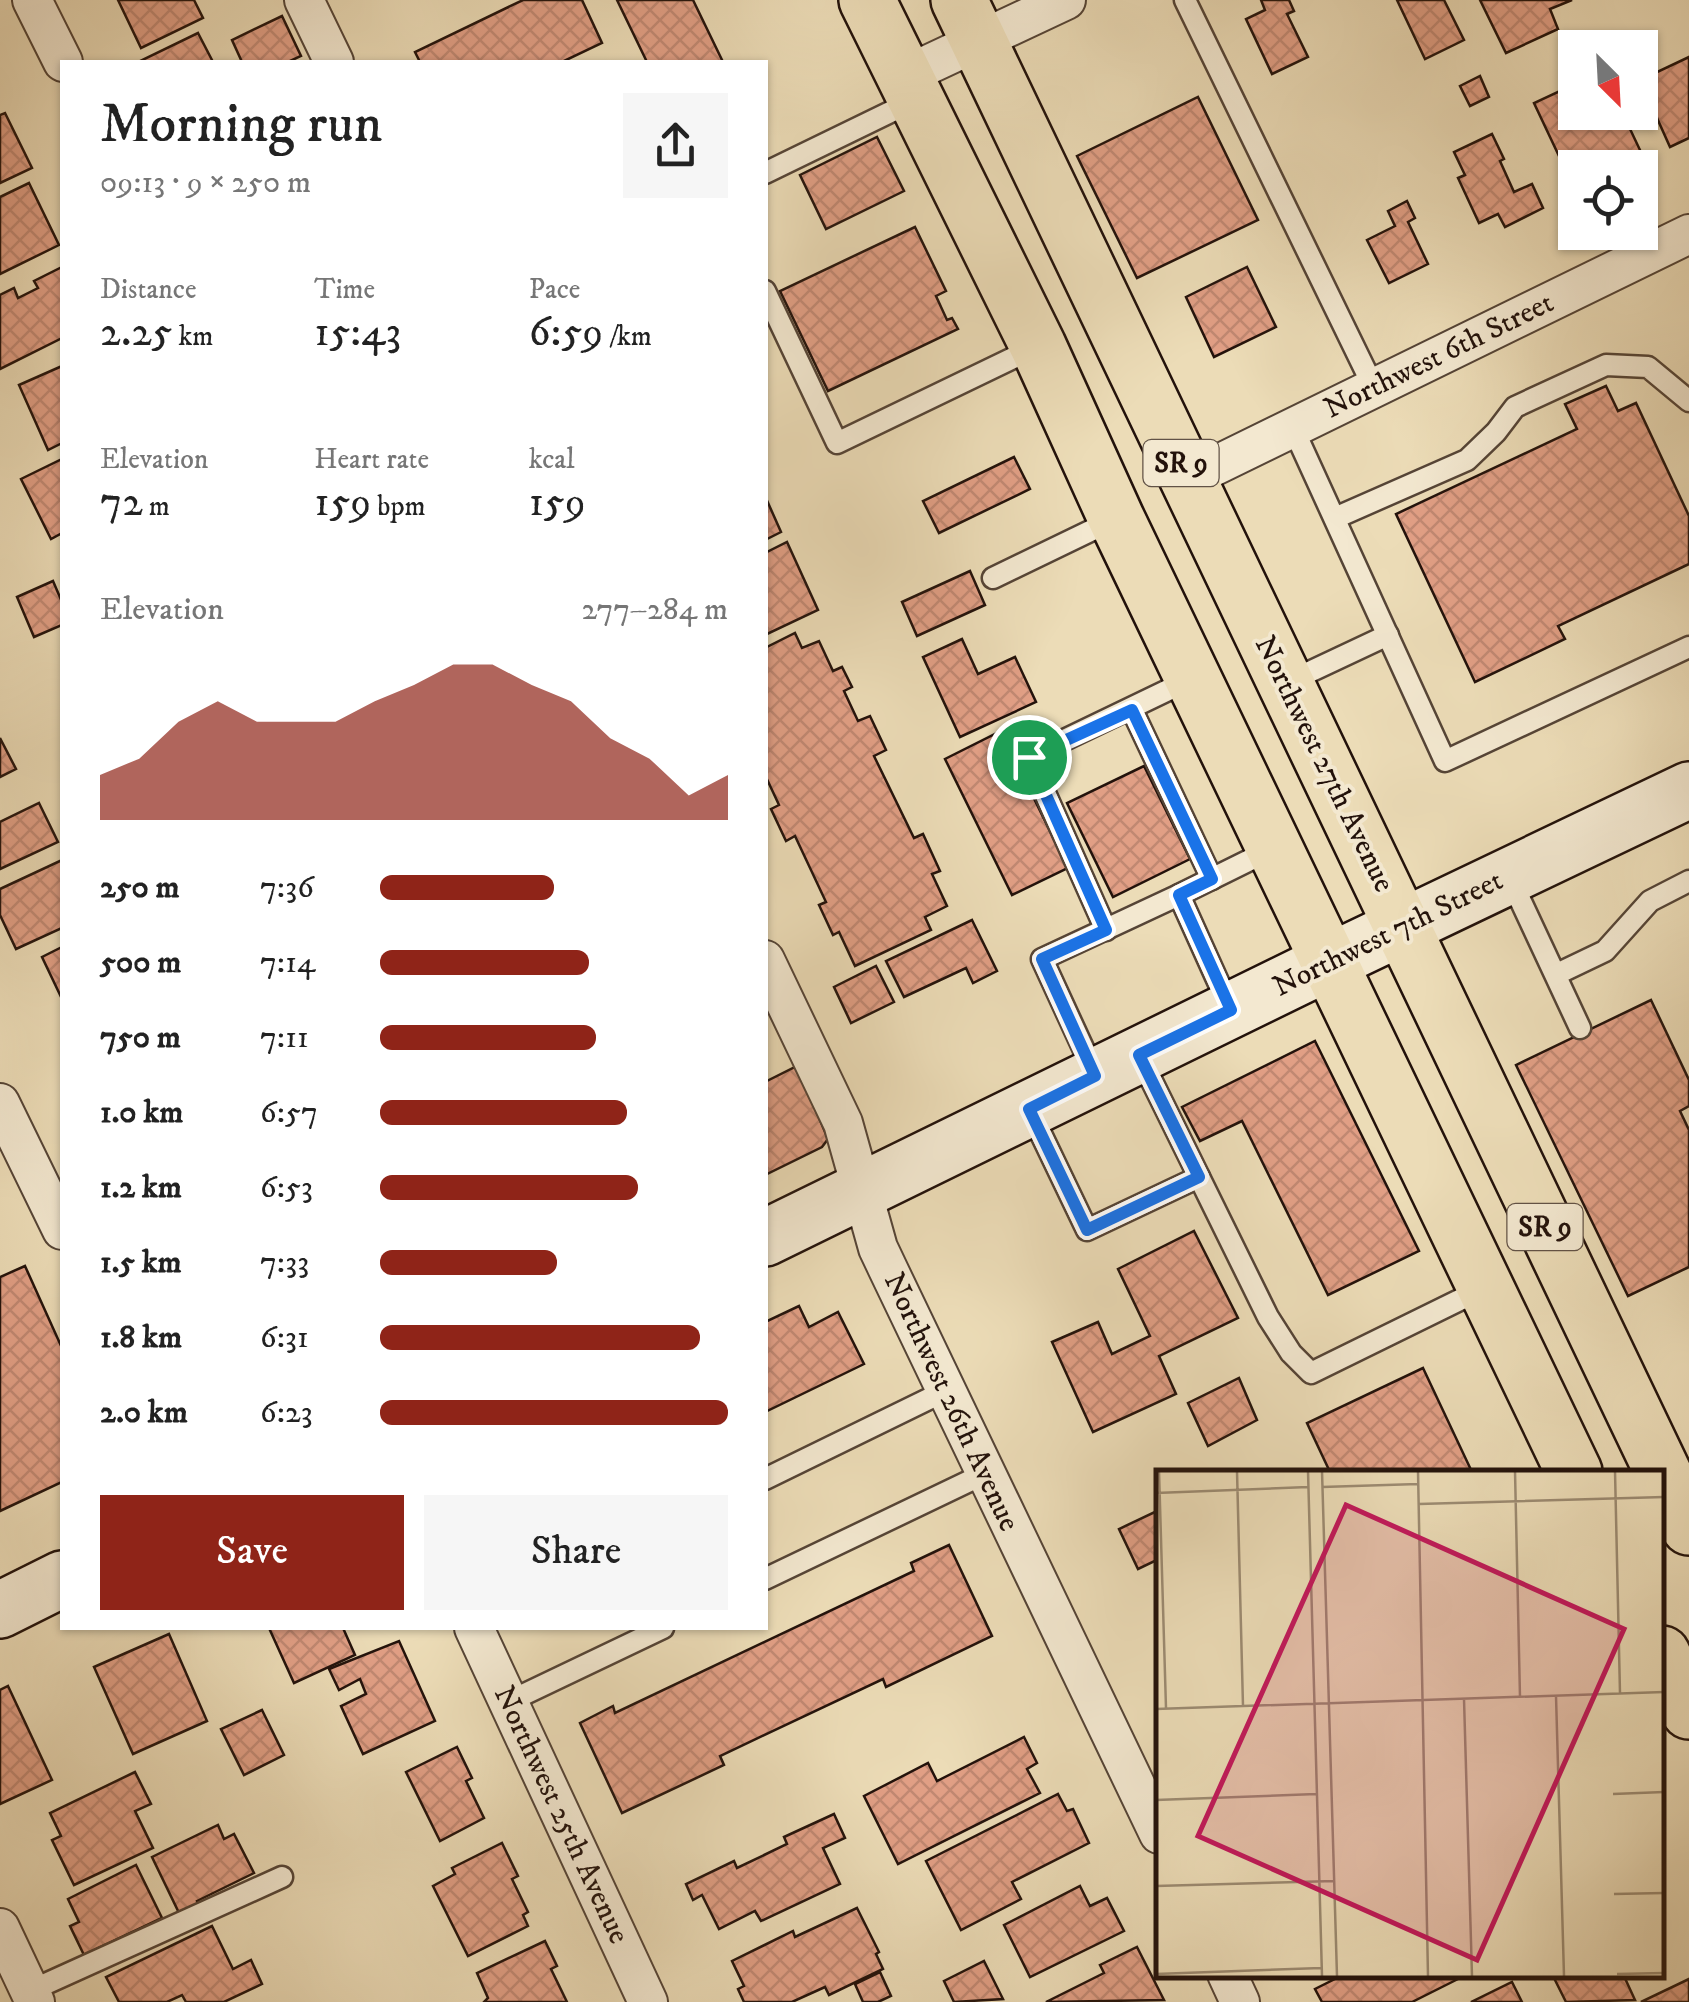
<!DOCTYPE html>
<html lang="en">
<head>
<meta charset="utf-8">
<style>
	body { margin:0; font-family:"IM FELL DW Pica",serif; background:#f6f6f6; color:#222; height:100vh; display:flex; flex-direction:column; font-size:38px; white-space:nowrap }
	* { box-sizing:border-box; margin:0 }
	p { font-size:32px; color:#767676 }
	.icon { flex:none; width:55px; height:55px; fill:none; stroke:currentColor; stroke-width:2; stroke-linecap:round; stroke-linejoin:round }
	.map { position:relative; flex:1; overflow:hidden }
	.side { position:absolute; left:60px; top:60px; width:708px; height:1570px; display:flex; flex-direction:column; background:#fff; border-radius:0px; box-shadow:0 2px 8px #0004 }
	.side>* { flex:none }
	.needle { width:65px; rotate:156deg }
	.buttons { position:absolute; left:1558px; top:30px; display:grid; gap:20px }
	.buttons a { display:grid; place-items:center; width:100px; height:100px; border-radius:0px; background:#fff; box-shadow:0 2px 8px #0004; font-size:50px }
	.pin { position:absolute; display:grid; place-items:center; width:85px; height:85px; color:#fff; margin:-42px; border:5px solid #fff; border-radius:50%; box-shadow:0 2px 10px #0007 }
	.round { display:grid; place-items:center; flex:none; width:105px; height:105px; border-radius:0px; background:#f6f6f6 }
	.overview { display:flex; align-items:center; justify-content:space-between; height:170px; padding:0 40px }
	h1 { font-size:55px; font-weight:600; line-height:75px }
	.stats { display:grid; grid-template-columns:repeat(3,1fr); gap:15px; height:170px; padding:10px 40px }
	.stats div { display:grid; align-content:center }
	.stats b { font-size:42px; font-weight:600 }
	.stats small { font-size:28px; font-weight:400 }
	.stats p { font-size:28px }
	.chart { height:280px; padding:20px 40px }
	.chart p { display:flex; justify-content:space-between }
	.chart svg { width:100%; height:180px; margin-top:10px; fill:#8f2418; opacity:.7 }
	.primary-button { display:flex; gap:20px; margin-top:auto; padding:20px 40px }
	.primary-button a { flex:1; height:115px; border-radius:0px; background:#8f2418; color:#fff; font-size:40px; font-weight:600; line-height:115px; text-align:center }
	.primary-button a+a { background:#f6f6f6; color:#222 }
	ul { padding:0 40px; list-style:none; font-size:32px }
	li { display:grid; grid-template-columns:160px 120px 1fr; align-items:center; height:75px }
	li i { height:25px; border-radius:12px; background:#8f2418 }
	.map>svg:first-child { display:block }
</style>
</head>
<body>
<div class="map">
<svg width="1689" height="2002" viewBox="0 0 1689 2002">
	<defs>
		<pattern id="building-cross-hatch" width="8" height="8" patternUnits="userSpaceOnUse" patternTransform="scale(2.5)"><rect width="8" height="8" fill="#e19f85"/><path d="M0 0l8 8M0 8l8-8" fill="none" stroke="#c18872"/></pattern>
	</defs>
	<rect width="100%" height="100%" fill="#ecdcb7"/>
	<filter id="stains"><feTurbulence type="fractalNoise" baseFrequency=".002" numOctaves="4"/><feColorMatrix values="0 0 0 0 .2 0 0 0 0 .09 0 0 0 0 .02 0 0 0 .5 -.17"/></filter>
	<radialGradient id="worn" r=".72"><stop offset=".6" stop-color="#630" stop-opacity="0"/><stop offset="1" stop-color="#630" stop-opacity=".3"/></radialGradient>
	<g fill="url(#building-cross-hatch)" stroke="#23120b" stroke-width="2.5">
		<polygon points="118,0 194,0 203,18 141,48"/>
		<polygon points="523,0 582,0 602,43 562,62 420,62 415,52"/>
		<polygon points="617,0 693,0 723,62 647,62"/>
		<polygon points="1261,0 1289,0 1294,11 1287,14 1308,57 1272,74 1246,19 1265,10"/>
		<polygon points="1397,0 1444,0 1464,40 1425,59"/>
		<polygon points="1480,0 1572,0 1550,9 1558,29 1506,53"/>
		<polygon points="282,16 301,56 288,62 242,62 232,40"/>
		<polygon points="198,33 213,62 141,62 140,61"/>
		<polygon points="1689,57 1689,138 1670,147 1640,80"/>
		<polygon points="1480,76 1489,97 1470,106 1460,86"/>
		<polygon points="1575,84 1575,112 1622,112 1648,167 1640,170 1640,168 1575,168 1575,190 1534,103"/>
		<polygon points="1198,97 1258,220 1137,278 1077,156"/>
		<polygon points="5,113 32,168 0,183 0,115"/>
		<polygon points="1492,134 1504,159 1500,161 1514,192 1532,184 1543,208 1505,227 1498,214 1479,223 1458,178 1465,175 1454,152"/>
		<polygon points="877,137 904,191 826,229 800,175"/>
		<polygon points="29,183 59,245 0,274 0,197"/>
		<polygon points="1407,201 1415,218 1408,222 1428,264 1389,283 1367,240 1395,226 1388,211"/>
		<polygon points="915,227 946,291 936,296 947,320 952,318 958,329 828,391 780,291"/>
		<polygon points="62,267 62,338 0,369 0,295 14,288 18,298 38,288 34,281"/>
		<polygon points="1247,267 1276,327 1214,357 1186,297"/>
		<polygon points="62,366 62,443 48,450 19,385"/>
		<polygon points="1606,386 1618,411 1636,403 1689,516 1689,564 1558,626 1565,639 1475,682 1396,514 1577,429 1565,404"/>
		<polygon points="1014,457 1030,489 939,533 923,501"/>
		<polygon points="62,459 62,533 51,539 21,479"/>
		<polygon points="765,496 781,532 765,540"/>
		<polygon points="787,542 818,610 765,635 765,553"/>
		<polygon points="970,571 985,605 917,636 902,602"/>
		<polygon points="53,581 62,602 62,625 34,637 17,597"/>
		<polygon points="795,633 802,648 819,641 833,671 842,667 852,687 844,691 858,721 870,716 886,750 874,756 914,838 923,834 940,871 932,874 947,906 925,917 931,930 855,966 839,932 833,935 819,905 826,902 795,836 786,841 771,809 779,805 765,775 765,648"/>
		<polygon points="962,639 978,674 1015,657 1036,702 960,737 923,657"/>
		<polygon points="1001,731 1068,868 1012,895 945,759"/>
		<polygon points="0,738 16,769 0,777"/>
		<polygon points="1144,766 1190,859 1113,897 1067,803"/>
		<polygon points="39,803 58,842 0,869 0,822"/>
		<polygon points="62,860 62,928 16,949 0,915 0,889"/>
		<polygon points="972,920 997,971 973,983 966,968 904,997 886,961"/>
		<polygon points="62,947 62,999 42,957"/>
		<polygon points="876,966 894,1002 851,1023 834,987"/>
		<polygon points="1651,1000 1689,1080 1689,1106 1680,1111 1689,1130 1689,1267 1628,1296 1516,1065"/>
		<polygon points="1315,1041 1419,1251 1328,1295 1242,1121 1200,1141 1182,1107"/>
		<polygon points="797,1066 828,1139 822,1147 765,1175 765,1082"/>
		<polygon points="1194,1231 1238,1318 1159,1356 1176,1394 1093,1432 1052,1342 1098,1322 1112,1354 1150,1336 1118,1269"/>
		<polygon points="25,1266 62,1348 62,1482 0,1511 0,1277"/>
		<polygon points="799,1306 809,1327 838,1312 864,1364 765,1412 765,1322"/>
		<polygon points="1423,1368 1472,1472 1330,1472 1307,1423"/>
		<polygon points="1239,1378 1257,1420 1208,1446 1188,1403"/>
		<polygon points="1159,1510 1159,1559 1138,1569 1119,1529"/>
		<polygon points="949,1545 992,1636 886,1687 883,1679 720,1756 724,1765 622,1813 580,1723 613,1706 615,1713 914,1571 911,1563"/>
		<polygon points="269,1628 343,1628 355,1655 294,1683"/>
		<polygon points="169,1634 207,1721 133,1754 94,1667"/>
		<polygon points="399,1641 435,1721 363,1754 341,1706 366,1694 360,1679 339,1690 329,1669"/>
		<polygon points="8,1686 52,1780 0,1804 0,1690"/>
		<polygon points="262,1710 284,1755 244,1775 221,1729"/>
		<polygon points="1024,1737 1037,1763 1027,1769 1040,1793 898,1864 864,1796 928,1763 937,1781"/>
		<polygon points="457,1747 472,1778 466,1781 484,1818 440,1841 406,1772"/>
		<polygon points="135,1772 151,1804 135,1811 153,1848 74,1885 52,1840 61,1836 50,1813"/>
		<polygon points="1058,1794 1067,1811 1073,1809 1089,1843 1012,1882 1021,1899 961,1930 926,1861"/>
		<polygon points="834,1814 845,1838 823,1848 840,1884 761,1921 755,1911 719,1929 702,1895 693,1900 686,1884 734,1861 737,1868 787,1844 784,1837"/>
		<polygon points="218,1825 224,1839 234,1834 254,1873 197,1901 200,1908 181,1917 152,1857"/>
		<polygon points="502,1843 518,1876 512,1879 528,1912 523,1915 528,1926 468,1956 433,1886 455,1874 452,1868"/>
		<polygon points="136,1865 162,1918 84,1955 70,1926 79,1922 68,1899"/>
		<polygon points="1080,1886 1090,1906 1107,1898 1124,1931 1030,1977 1004,1925"/>
		<polygon points="857,1908 879,1952 876,1954 883,1969 829,1995 825,1987 792,2002 744,2002 738,1989 744,1986 732,1961 793,1931 795,1937"/>
		<polygon points="212,1926 233,1969 251,1960 262,1984 224,2002 186,2002 182,1995 167,2002 119,2002 106,1977"/>
		<polygon points="545,1941 557,1966 551,1969 567,2002 484,2002 488,1998 477,1973"/>
		<polygon points="1137,1947 1164,2000 1046,2002 1104,1973 1100,1965"/>
		<polygon points="984,1961 1003,1999 954,2002 944,1981"/>
		<polygon points="880,1972 891,1996 878,2002 863,2002 855,1984"/>
		<polygon points="1345,1974 1468,1974 1412,2002 1322,2002 1315,1989"/>
		<polygon points="1552,1974 1623,1974 1635,2000 1566,2002"/>
		<polygon points="1689,1979 1689,2002 1641,2002"/>
		<polygon points="1512,1982 1522,2002 1471,2002"/>
	</g>
	<g fill="none" stroke-linecap="round" stroke-linejoin="round">
		<g stroke="#554436" stroke-width="25">
			<g id="service">
				<polyline points="1185,0 1374,388"/>
				<polyline points="765,173 915,100"/>
				<polyline points="765,291 837,443 1036,347"/>
				<polyline points="1293,428 1445,761 1689,647"/>
				<polyline points="1335,518 1467,460 1496,432 1515,407 1606,365 1648,367 1689,401"/>
				<polyline points="993,578 1115,519"/>
				<polyline points="1286,683 1388,635"/>
				<polyline points="1132,710 1212,879"/>
				<polyline points="1509,876 1580,1028"/>
				<polyline points="1106,930 1029,757 1191,679"/>
				<polyline points="1557,974 1605,951 1650,901 1689,881"/>
				<polyline points="1229,1006 1179,895 1272,849"/>
				<polyline points="1139,1055 1268,1317 1291,1353 1311,1373 1484,1288"/>
				<polyline points="1095,1074 1042,959 1179,895"/>
				<polyline points="1029,1109 1087,1230 1199,1177"/>
				<polyline points="765,1479 945,1391"/>
				<polyline points="765,1579 984,1474"/>
				<polyline points="508,1702 663,1628"/>
				<polyline points="30,1991 282,1877"/>
			</g>
		</g>
		<g stroke="#554436" stroke-width="42">
			<g id="minor">
				<polyline points="32,0 63,62"/>
				<polyline points="304,0 334,62"/>
				<polyline points="904,76 1066,0"/>
				<polyline points="1188,479 1689,234"/>
				<polyline points="765,960 843,1123 878,1248 887,1267 1159,1834"/>
				<polyline points="0,1103 62,1230"/>
				<polyline points="474,1628 648,2002"/>
				<polyline points="0,1928 35,2002"/>
				<polyline points="1227,1974 1240,2002"/>
			</g>
		</g>
		<g stroke="#23120b" stroke-width="60">
			<g id="secondary">
				<polyline points="765,1238 1329,962 1689,790"/>
				<polyline points="0,1610 62,1579"/>
			</g>
		</g>
		<g stroke="#23120b" stroke-width="60">
			<g id="trunk">
				<polyline points="867,0 1038,346 1116,518 1574,1472"/>
				<polyline points="959,0 1689,1527"/>
				<polyline points="1662,1654 1689,1711"/>
			</g>
		</g>
		<use href="#service" stroke="#f3e8d0" stroke-width="20"/>
		<use href="#minor" stroke="#f3e8d0" stroke-width="38"/>
		<use href="#secondary" stroke="#f3e8d0" stroke-width="55"/>
		<use href="#trunk" stroke="#ecdcb7" stroke-width="55"/>
	</g>
	<g fill="none" stroke-linecap="round" stroke-linejoin="round">
		<g stroke="#fff" stroke-width="20">
			<polygon id="route" points="1132,710 1212,879 1179,895 1231,1010 1139,1055 1199,1177 1087,1230 1029,1109 1095,1076 1042,959 1106,930 1029,757"/>
		</g>
		<use href="#route" stroke="#1a73e8" stroke-width="12"/>
	</g>
	<g text-anchor="middle" dominant-baseline="central" stroke-width="8" stroke-linejoin="round" paint-order="stroke">
		<g fill="#f3e8d0" stroke="#615246" stroke-width="2.5">
			<rect x="1143.5" y="440" width="75" height="46" rx="8"/>
			<rect x="1507.5" y="1204" width="75" height="46" rx="8"/>
		</g>
		<g font-size="28" font-weight="bold" fill="#23120b">
			<text x="1181" y="463">SR 9</text>
			<text x="1545" y="1227">SR 9</text>
		</g>
		<g font-size="30" fill="#23120b" stroke="#f3e8d0">
			<text transform="translate(1439 356) rotate(-26)">Northwest 6th Street</text>
			<text transform="translate(1324 764) rotate(64)">Northwest 27th Avenue</text>
			<text transform="translate(1388 934) rotate(-26)">Northwest 7th Street</text>
			<text transform="translate(951 1402) rotate(65)">Northwest 26th Avenue</text>
			<text transform="translate(561 1815) rotate(65)">Northwest 25th Avenue</text>
		</g>
	</g>
	<g transform="translate(1156 1470)">
		<rect width="508" height="508" fill="#ecdcb7"/>
		<path fill="none" stroke="#9c8b72" stroke-width="2.5" d="M3 1 10 238M81 1 87 236M152 1 166 506M166 1 181 506M262 1 272 506M359 1 364 227M459 1 464 223M166 17 262 14M0 23 152 17M263 34 508 27M400 226 408 506M308 229 316 506M0 239 508 222M457 324 508 322M0 330 160 324M0 416 178 411M458 424 508 423M0 504 165 498M461 504 508 503"/>
		<path fill="#c2185b" fill-opacity="0.15" stroke="#c2185b" stroke-width="5" d="M190 35 468 159 321 490 42 366Z"/>
		<rect width="508" height="508" fill="none" stroke="#23120b" stroke-width="5"/>
	</g>
	<rect width="100%" height="100%" filter="url(#stains)"/>
	<rect width="100%" height="100%" fill="url(#worn)"/>
</svg>
<div class="buttons">
<a><svg class="needle" viewBox="-14 -14 28 28"><path d="M0-13l5 13h-10z" fill="#e53935"/><path d="M0 13l5-13h-10z" fill="#767676"/></svg></a>
<a><svg class="icon" aria-label="locate" viewBox="0 0 24 24"><circle cx="12" cy="12" r="6"/><path d="M12 2v4M12 18v4M2 12h4M18 12h4"/></svg></a>
</div>
<div class="pin" style="left:1029px;top:757px;background:#1e9e55"><svg class="icon" aria-label="arrive" viewBox="0 0 24 24"><path d="M6 21V4h12l-3 4 3 4H6"/></svg></div>
<section class="side">
<div class="overview"><div><h1>Morning run</h1><p>09:13 · 9 × 250 m</p></div><a class="round"><svg class="icon" aria-label="share" viewBox="0 0 24 24"><path d="M12 15V3M7 8l5-5 5 5M5 13v7h14v-7"/></svg></a></div>
<div class="stats">
<div><p>Distance</p><b>2.25<small> km</small></b></div>
<div><p>Time</p><b>15:43</b></div>
<div><p>Pace</p><b>6:59<small> /km</small></b></div>
</div>
<div class="stats">
<div><p>Elevation</p><b>72<small> m</small></b></div>
<div><p>Heart rate</p><b>159<small> bpm</small></b></div>
<div><p>kcal</p><b>159</b></div>
</div>
<div class="chart"><p><span>Elevation</span>277–284 m</p>
<svg viewBox="0 0 160 44" preserveAspectRatio="none"><path d="M0 44V33L10 29L20 20L30 15L40 20L50 20L60 20L70 15L80 11L90 6L100 6L110 11L120 15L130 24L140 29L150 38L160 33V44z"/></svg>
</div>
<ul>
<li><b>250 m</b>7:36<i style="width:50%"></i></li>
<li><b>500 m</b>7:14<i style="width:60%"></i></li>
<li><b>750 m</b>7:11<i style="width:62%"></i></li>
<li><b>1.0 km</b>6:57<i style="width:71%"></i></li>
<li><b>1.2 km</b>6:53<i style="width:74%"></i></li>
<li><b>1.5 km</b>7:33<i style="width:51%"></i></li>
<li><b>1.8 km</b>6:31<i style="width:92%"></i></li>
<li><b>2.0 km</b>6:23<i style="width:100%"></i></li>
</ul>
<div class="primary-button"><a>Save</a><a>Share</a></div>
</section>
</div>
</body>
</html>
